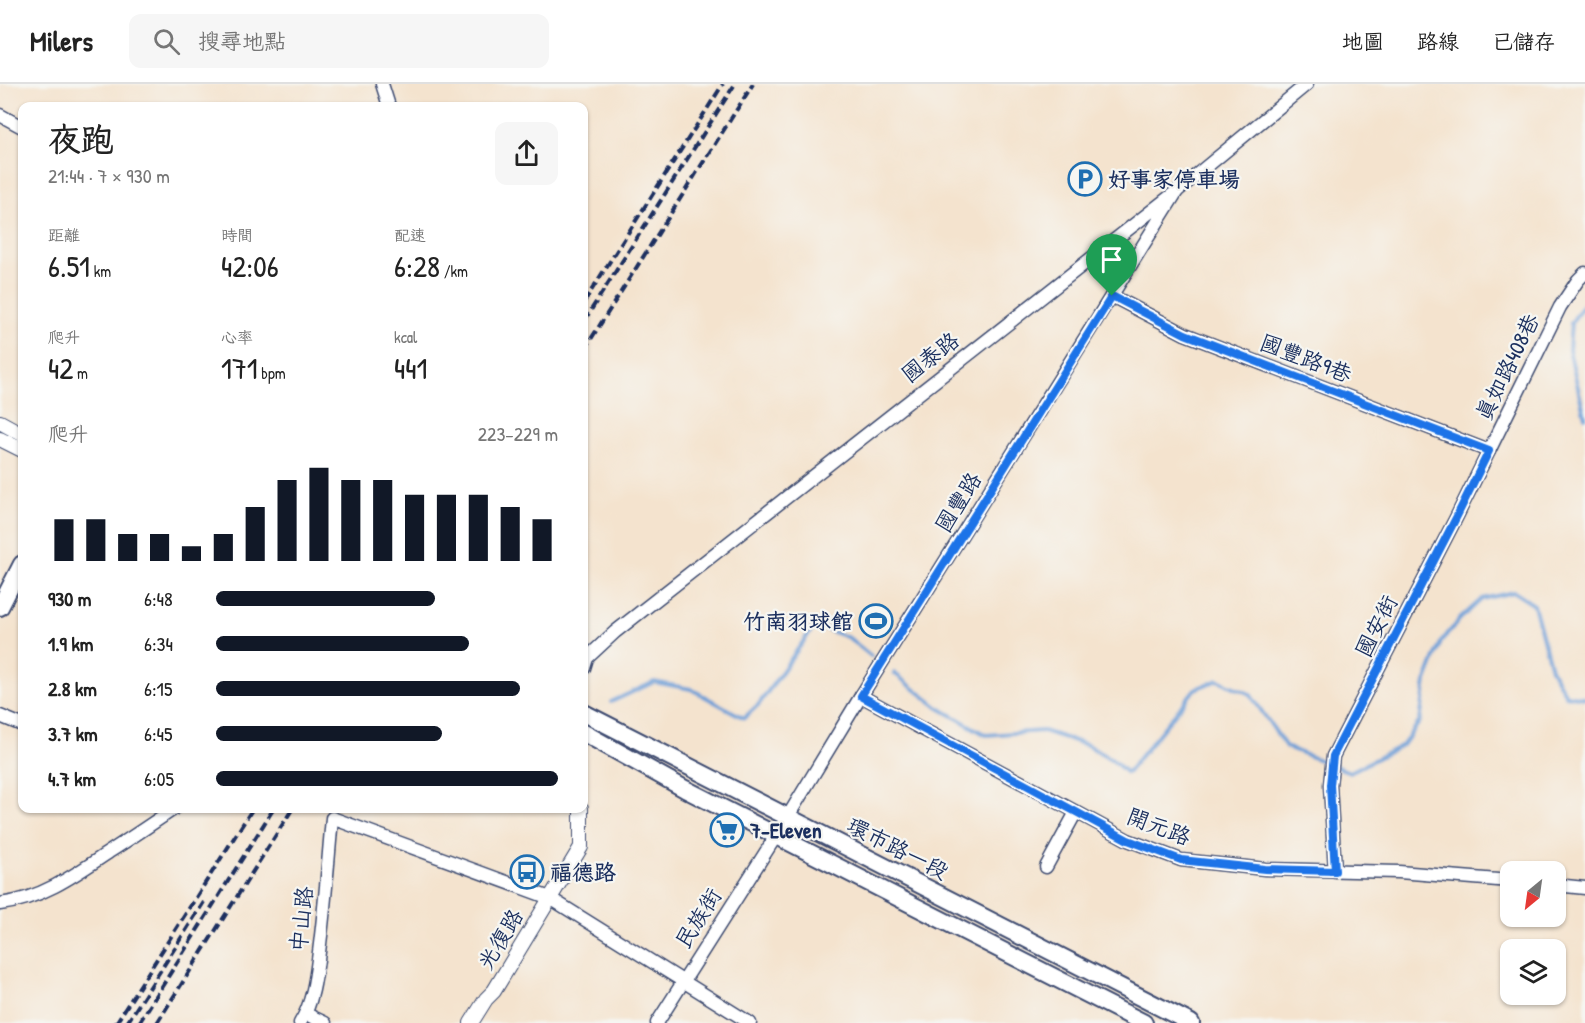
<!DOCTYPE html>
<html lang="zh-TW">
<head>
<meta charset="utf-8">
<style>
	body { margin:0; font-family:"Patrick Hand","LXGW WenKai TC",sans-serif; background:#f6f6f6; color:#222; height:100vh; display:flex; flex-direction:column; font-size:22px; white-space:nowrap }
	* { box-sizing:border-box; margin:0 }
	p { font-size:20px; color:#767676 }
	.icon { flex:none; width:33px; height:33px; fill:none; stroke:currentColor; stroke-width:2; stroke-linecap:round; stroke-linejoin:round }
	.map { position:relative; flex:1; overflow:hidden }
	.details { position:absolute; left:18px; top:18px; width:570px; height:711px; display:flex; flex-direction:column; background:#fff; border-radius:12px; box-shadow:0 2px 4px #0004 }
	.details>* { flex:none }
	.needle { width:39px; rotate:209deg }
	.buttons { position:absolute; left:1500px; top:777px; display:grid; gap:12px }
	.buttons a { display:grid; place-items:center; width:66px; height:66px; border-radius:12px; background:#fff; box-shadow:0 2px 4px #0004; font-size:30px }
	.pin { position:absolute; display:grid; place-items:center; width:51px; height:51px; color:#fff; margin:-62px -26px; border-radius:50% 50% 50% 0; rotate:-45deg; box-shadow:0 0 6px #0007 }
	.pin .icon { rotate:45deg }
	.round { display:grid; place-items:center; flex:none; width:63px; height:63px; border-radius:12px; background:#f6f6f6 }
	.headline { display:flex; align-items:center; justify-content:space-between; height:102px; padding:0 30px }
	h1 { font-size:33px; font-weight:600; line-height:45px }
	.figures { display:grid; grid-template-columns:repeat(3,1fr); gap:9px; height:102px; padding:6px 30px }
	.figures div { display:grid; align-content:center }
	.figures b { font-size:30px; font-weight:600 }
	.figures small { font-size:16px; font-weight:400 }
	.figures p { font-size:16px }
	.chart { height:168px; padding:12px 30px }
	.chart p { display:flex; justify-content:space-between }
	.chart svg { width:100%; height:108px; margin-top:6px; stroke:#111827; stroke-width:6 }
	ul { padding:0 30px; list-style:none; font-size:20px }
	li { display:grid; grid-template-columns:96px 72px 1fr; align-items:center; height:45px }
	li i { height:15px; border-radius:8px; background:#111827 }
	header { display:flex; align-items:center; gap:36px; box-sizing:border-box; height:84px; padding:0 30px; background:#fff; border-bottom:2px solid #e0e0e0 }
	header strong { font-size:28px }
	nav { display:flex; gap:33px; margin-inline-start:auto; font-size:21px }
	.search { width:420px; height:54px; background:#f6f6f6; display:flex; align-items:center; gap:15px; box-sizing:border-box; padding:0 21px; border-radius:12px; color:#767676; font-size:22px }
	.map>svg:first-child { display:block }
</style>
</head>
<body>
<header>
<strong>Milers</strong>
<div class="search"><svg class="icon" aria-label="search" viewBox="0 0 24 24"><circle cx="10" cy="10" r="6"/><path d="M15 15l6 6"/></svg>搜尋地點</div>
<nav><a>地圖</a><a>路線</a><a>已儲存</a></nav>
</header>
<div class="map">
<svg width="1585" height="939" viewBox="0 0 1585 939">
	<rect width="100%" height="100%" fill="#f6f6f2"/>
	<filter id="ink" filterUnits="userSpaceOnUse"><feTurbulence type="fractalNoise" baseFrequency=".0167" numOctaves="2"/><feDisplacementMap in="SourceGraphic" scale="12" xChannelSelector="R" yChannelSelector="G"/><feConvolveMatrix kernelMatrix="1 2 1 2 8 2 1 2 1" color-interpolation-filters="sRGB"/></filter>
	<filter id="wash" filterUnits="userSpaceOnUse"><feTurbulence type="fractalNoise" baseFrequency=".008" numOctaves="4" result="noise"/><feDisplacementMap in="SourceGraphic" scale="24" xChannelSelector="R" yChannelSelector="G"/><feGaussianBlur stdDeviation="1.35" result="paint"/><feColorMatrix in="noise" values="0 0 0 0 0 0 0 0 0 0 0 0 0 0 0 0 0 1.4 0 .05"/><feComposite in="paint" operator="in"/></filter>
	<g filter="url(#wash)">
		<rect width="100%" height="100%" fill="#f4e3ce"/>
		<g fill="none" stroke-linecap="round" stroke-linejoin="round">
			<g stroke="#6c9dd6" stroke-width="4">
				<polyline points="1585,219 1571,239 1569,266 1585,333"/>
				<polyline points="894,589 939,624 986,651 1043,647 1087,661 1111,675 1127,689 1195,605 1218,596 1250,610 1286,663 1350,688 1403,661 1420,637 1426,597 1441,558 1460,535 1482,515 1514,508 1534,521 1551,585 1566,611 1585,614"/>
				<polyline points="611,618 654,598 691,605 744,634 759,620 815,541 849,554 871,572"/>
			</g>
		</g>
	</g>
	<g filter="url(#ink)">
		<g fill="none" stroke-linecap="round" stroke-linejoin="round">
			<g stroke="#3c4a6f" stroke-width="15">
				<g id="minor">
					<polyline points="382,0 389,22"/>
					<polyline points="0,31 22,43"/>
					<polyline points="1112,212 1185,250 1489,367"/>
					<polyline points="584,584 587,574 615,548 1177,107 1307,0"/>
					<polyline points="861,612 1128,756 1181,776 1265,785 1399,788 1510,797"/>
					<polyline points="0,632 22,641"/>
					<polyline points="1046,783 1076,728"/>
					<polyline points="1335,787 1330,701 1333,672 1457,432 1560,223 1578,196 1585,189"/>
					<polyline points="1556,801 1585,804"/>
					<path d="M0 820C41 815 75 791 109 768 131 754 153 739 175 724"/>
					<polyline points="306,930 325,939"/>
					<path d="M300 939C313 919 316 891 319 868 325 823 328 778 332 734L550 814 750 939"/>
					<polyline points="657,939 776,752 861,612 1177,107"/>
				</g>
			</g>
			<g stroke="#3c4a6f" stroke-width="16">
				<g id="tertiary">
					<polyline points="0,338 22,350"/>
					<polyline points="0,355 22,366"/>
					<polyline points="471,939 486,915 494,907 581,763 581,724"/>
				</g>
			</g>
			<g stroke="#3c4a6f" stroke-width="20">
				<g id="secondary">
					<polyline points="0,523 22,480"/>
					<polyline points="584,629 1191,939"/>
					<polyline points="584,649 685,705 1144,939"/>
				</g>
			</g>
			<use href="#minor" stroke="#fff" stroke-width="12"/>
			<use href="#tertiary" stroke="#fff" stroke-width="14"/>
			<use href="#secondary" stroke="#fff" stroke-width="16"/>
			<g stroke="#1b2f5e" stroke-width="4" stroke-dasharray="9 4.5" stroke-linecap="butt">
				<polyline points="584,218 723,0"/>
				<polyline points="584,237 735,0"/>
				<polyline points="584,266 753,0"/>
				<polyline points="116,939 253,724"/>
				<polyline points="127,939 204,818"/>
				<polyline points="139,939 274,724"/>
				<polyline points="157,939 293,724"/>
			</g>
		</g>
	</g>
	<g fill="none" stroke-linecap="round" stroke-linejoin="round" filter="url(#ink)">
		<g stroke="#fff" stroke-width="12">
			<polygon id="route" points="1112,212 1185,250 1489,367 1457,432 1333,672 1330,701 1335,787 1265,785 1181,776 1128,756 861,612"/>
		</g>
		<use href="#route" stroke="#1a73e8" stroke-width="8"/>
	</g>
	<defs>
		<g id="parking-ring" transform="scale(1.725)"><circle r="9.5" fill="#f6f6f2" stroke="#1f6fb2" stroke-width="1.5"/><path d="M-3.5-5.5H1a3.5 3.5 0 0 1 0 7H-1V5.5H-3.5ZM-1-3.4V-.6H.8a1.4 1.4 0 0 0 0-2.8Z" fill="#1f6fb2"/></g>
		<g id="stadium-ring" transform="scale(1.725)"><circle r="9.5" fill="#f6f6f2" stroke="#1f6fb2" stroke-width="1.5"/><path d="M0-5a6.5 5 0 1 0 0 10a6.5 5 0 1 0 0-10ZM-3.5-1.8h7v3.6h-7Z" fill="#1f6fb2"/></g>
		<g id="supermarket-ring" transform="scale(1.725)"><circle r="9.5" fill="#f6f6f2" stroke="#1f6fb2" stroke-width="1.5"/><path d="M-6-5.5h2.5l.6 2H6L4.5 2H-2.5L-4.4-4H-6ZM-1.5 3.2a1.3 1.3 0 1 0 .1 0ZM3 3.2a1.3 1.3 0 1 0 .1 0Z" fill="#1f6fb2"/></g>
		<g id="bus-ring" transform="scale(1.725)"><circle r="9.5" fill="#f6f6f2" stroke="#1f6fb2" stroke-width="1.5"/><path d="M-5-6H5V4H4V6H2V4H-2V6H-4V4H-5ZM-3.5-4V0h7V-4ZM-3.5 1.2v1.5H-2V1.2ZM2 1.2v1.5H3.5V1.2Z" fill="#1f6fb2"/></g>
	</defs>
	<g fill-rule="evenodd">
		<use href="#parking-ring" x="1085" y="95"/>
		<use href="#stadium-ring" x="876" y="537"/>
		<use href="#supermarket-ring" x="727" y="746"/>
		<use href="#bus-ring" x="527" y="788"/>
	</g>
	<g text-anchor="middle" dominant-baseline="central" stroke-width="4.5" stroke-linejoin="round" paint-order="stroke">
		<g font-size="22" font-weight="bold" fill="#1b2f5e" stroke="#f6f6f2" text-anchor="start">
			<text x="1108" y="95">好事家停車場</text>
			<text x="853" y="537" text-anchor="end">竹南羽球館</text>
			<text x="750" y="746">7-Eleven</text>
			<text x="550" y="788">福德路</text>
		</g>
		<g font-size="22" fill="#1b2f5e" stroke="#f6f6f2">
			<text transform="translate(930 273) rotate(-38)">國泰路</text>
			<text transform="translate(1306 274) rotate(21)">國豐路9巷</text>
			<text transform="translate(1507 283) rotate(-64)">真如路408巷</text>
			<text transform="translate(958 418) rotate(-58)">國豐路</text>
			<text transform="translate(1376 542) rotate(-63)">國安街</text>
			<text transform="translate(1159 742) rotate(21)">開元路</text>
			<text transform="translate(898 764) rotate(27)">環市路一段</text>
			<text transform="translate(698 834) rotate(-58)">民族街</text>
			<text transform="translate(301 835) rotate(-84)">中山路</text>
			<text transform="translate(500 855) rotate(-59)">光復路</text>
		</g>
	</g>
</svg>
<div class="buttons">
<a><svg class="needle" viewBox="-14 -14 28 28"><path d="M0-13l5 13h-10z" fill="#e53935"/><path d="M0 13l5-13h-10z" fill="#767676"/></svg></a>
<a><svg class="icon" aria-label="layers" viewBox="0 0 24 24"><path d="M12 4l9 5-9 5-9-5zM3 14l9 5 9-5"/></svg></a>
</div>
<div class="pin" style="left:1112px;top:212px;background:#1e9e55"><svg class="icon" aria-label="arrive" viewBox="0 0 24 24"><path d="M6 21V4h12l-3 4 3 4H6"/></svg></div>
<section class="details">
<div class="headline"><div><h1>夜跑</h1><p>21:44 · 7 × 930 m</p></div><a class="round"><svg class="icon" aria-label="share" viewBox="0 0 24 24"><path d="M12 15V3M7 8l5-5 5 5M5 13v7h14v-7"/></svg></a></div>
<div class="figures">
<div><p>距離</p><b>6.51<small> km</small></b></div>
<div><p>時間</p><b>42:06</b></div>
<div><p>配速</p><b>6:28<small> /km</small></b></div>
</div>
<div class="figures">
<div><p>爬升</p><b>42<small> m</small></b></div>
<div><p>心率</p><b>171<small> bpm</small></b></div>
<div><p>kcal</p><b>441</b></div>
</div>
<div class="chart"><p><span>爬升</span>223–229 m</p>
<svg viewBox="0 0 160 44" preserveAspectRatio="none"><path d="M5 44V27M15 44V27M25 44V33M35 44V33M45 44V38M55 44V33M65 44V22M75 44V11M85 44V6M95 44V11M105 44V11M115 44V17M125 44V17M135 44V17M145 44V22M155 44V27"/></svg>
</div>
<ul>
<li><b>930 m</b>6:48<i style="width:64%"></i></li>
<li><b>1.9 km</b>6:34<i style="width:74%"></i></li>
<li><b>2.8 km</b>6:15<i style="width:89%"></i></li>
<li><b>3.7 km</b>6:45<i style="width:66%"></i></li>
<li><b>4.7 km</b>6:05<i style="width:100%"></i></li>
</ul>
</section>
</div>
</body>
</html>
